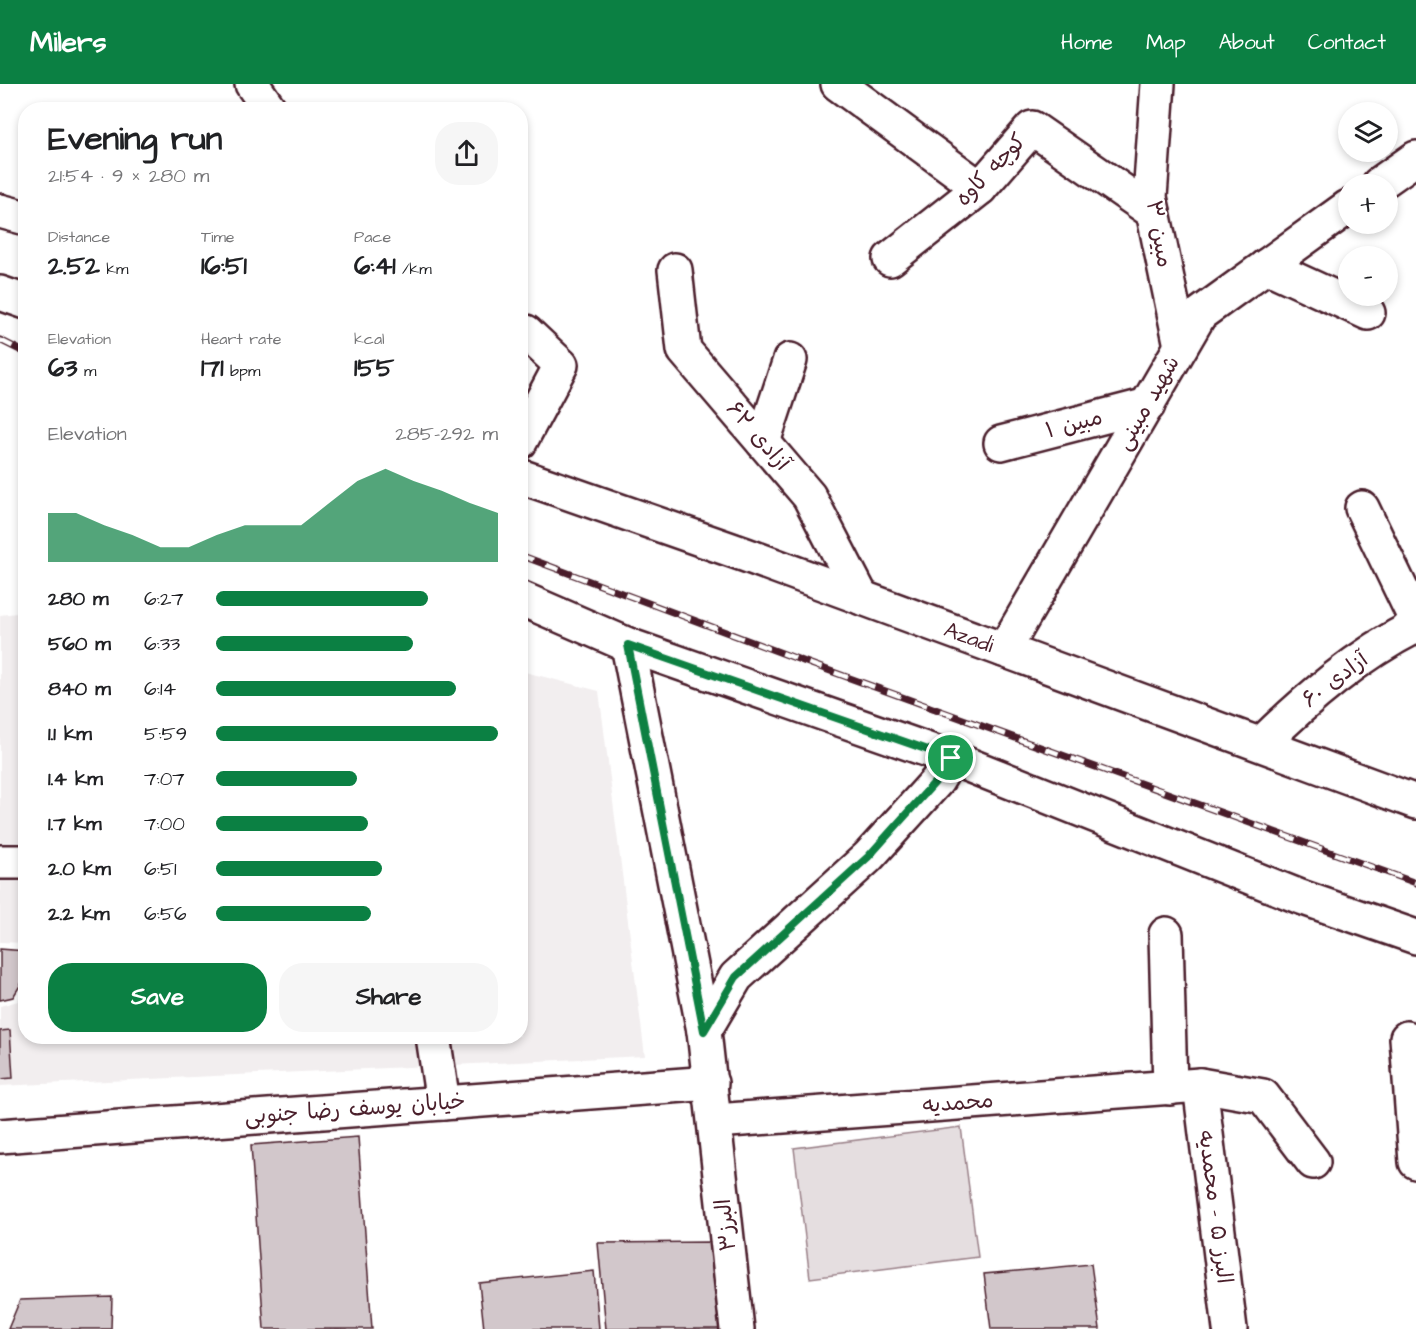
<!DOCTYPE html>
<html lang="en">
<head>
<meta charset="utf-8">
<style>
	body { margin:0; font-family:"Architects Daughter","Playpen Sans Arabic",sans-serif; background:#f6f6f6; color:#202124; height:100vh; display:flex; flex-direction:column; font-size:22px; white-space:nowrap }
	* { box-sizing:border-box; margin:0 }
	p { font-size:20px; color:#757577 }
	.icon { flex:none; width:33px; height:33px; fill:none; stroke:currentColor; stroke-width:2; stroke-linecap:round; stroke-linejoin:round }
	.map { position:relative; flex:1; overflow:hidden }
	.drawer { position:absolute; left:18px; top:18px; width:510px; height:942px; display:flex; flex-direction:column; background:#fff; border-radius:24px; box-shadow:0 3px 9px #0003 }
	.drawer>* { flex:none }
	.tools { position:absolute; left:1338px; top:18px; display:grid; gap:12px }
	.tools a { display:grid; place-items:center; width:60px; height:60px; border-radius:50%; background:#fff; box-shadow:0 3px 9px #0003; font-size:30px }
	.pin { position:absolute; display:grid; place-items:center; width:51px; height:51px; color:#fff; margin:-26px; border:3px solid #fff; border-radius:50%; box-shadow:0 2px 6px #0007 }
	.round { display:grid; place-items:center; flex:none; width:63px; height:63px; border-radius:24px; background:#f6f6f6 }
	.overview { display:flex; align-items:center; justify-content:space-between; height:102px; padding:0 30px }
	h1 { font-size:33px; font-weight:800; line-height:45px }
	.figures { display:grid; grid-template-columns:repeat(3,1fr); gap:9px; height:102px; padding:6px 30px }
	.figures div { display:grid; align-content:center }
	.figures b { font-size:26px; font-weight:800 }
	.figures small { font-size:16px; font-weight:400 }
	.figures p { font-size:16px }
	.chart { height:168px; padding:12px 30px }
	.chart p { display:flex; justify-content:space-between }
	.chart svg { width:100%; height:108px; margin-top:6px; fill:#0b8043; opacity:.7 }
	.action { display:flex; gap:12px; margin-top:auto; padding:12px 30px }
	.action a { flex:1; height:69px; border-radius:24px; background:#0b8043; color:#fff; font-size:24px; font-weight:800; line-height:69px; text-align:center }
	.action a+a { background:#f6f6f6; color:#202124 }
	ul { padding:0 30px; list-style:none; font-size:20px }
	li { display:grid; grid-template-columns:96px 72px 1fr; align-items:center; height:45px }
	li i { height:15px; border-radius:8px; background:#0b8043 }
	header { display:flex; align-items:center; gap:36px; box-sizing:border-box; height:84px; padding:0 30px; background:#0b8043; color:#fff }
	header strong { font-size:28px }
	nav { display:flex; gap:33px; margin-inline-start:auto; font-size:21px }
	.map>svg:first-child { display:block }
</style>
</head>
<body>
<header>
<strong>Milers</strong>
<nav><a>Home</a><a>Map</a><a>About</a><a>Contact</a></nav>
</header>
<div class="map">
<svg width="1416" height="1245" viewBox="0 0 1416 1245">
	<rect width="100%" height="100%" fill="#fff"/>
	<filter id="ink" filterUnits="userSpaceOnUse"><feTurbulence type="fractalNoise" baseFrequency=".0167" numOctaves="2"/><feDisplacementMap in="SourceGraphic" scale="12" xChannelSelector="R" yChannelSelector="G"/><feConvolveMatrix kernelMatrix="1 2 1 2 8 2 1 2 1" color-interpolation-filters="sRGB"/></filter>
	<g filter="url(#ink)">
		<g fill="#f2eeef">
			<polygon points="25,528 25,859 0,858 0,531"/>
			<polygon points="521,587 599,607 645,972 0,1002 0,922 18,917 25,903 26,952 520,952"/>
		</g>
		<polygon fill="#e5dee0" stroke="#987e86" stroke-width="1.5" points="961,1043 978,1173 810,1194 794,1064"/>
		<g fill="#d2c7cb" stroke="#4a1f2b" stroke-width="1.5">
			<polygon points="0,865 26,867 26,892 13,913 0,916"/>
			<polygon points="10,946 13,994 0,995 0,947"/>
			<polygon points="358,1053 372,1245 264,1245 251,1061"/>
			<polygon points="713,1158 723,1245 606,1245 598,1159"/>
			<polygon points="1091,1180 1100,1245 991,1245 984,1190"/>
			<polygon points="594,1187 599,1245 484,1245 479,1199"/>
			<polygon points="112,1213 111,1245 8,1245 20,1216"/>
		</g>
		<g fill="none" stroke-linecap="round" stroke-linejoin="round">
			<g stroke="#4a1f2b" stroke-width="38">
				<g id="minor">
					<polyline points="252,0 270,26"/>
					<polyline points="838,0 980,104"/>
					<polyline points="1158,0 1150,113 1181,262"/>
					<polyline points="1379,100 1416,74"/>
					<polyline points="890,175 980,104 1032,44 1153,128"/>
					<polyline points="1266,182 1368,229"/>
					<polyline points="675,186 684,266 809,412 862,514"/>
					<polyline points="520,358 561,281 526,248"/>
					<polyline points="763,358 790,276"/>
					<polyline points="1001,359 1148,321"/>
					<polyline points="1362,424 1416,536"/>
					<polyline points="520,514 628,561 951,674 1298,812 1416,853"/>
					<polyline points="628,561 704,947"/>
					<polyline points="1004,566 1200,230 1348,123"/>
					<path d="M1261 660C1307 615 1358 571 1416 542"/>
					<polyline points="0,778 26,778"/>
					<polyline points="1166,850 1170,1004"/>
					<polyline points="433,952 443,1019"/>
					<polyline points="1407,954 1416,1078"/>
					<polyline points="1200,1001 1230,1245"/>
					<polyline points="716,1037 1200,1001 1263,1012 1313,1078"/>
				</g>
			</g>
			<g stroke="#4a1f2b" stroke-width="38">
				<g id="major">
					<polyline points="0,127 26,134"/>
					<polyline points="0,209 26,218"/>
					<path id="s1" d="M520 392 746 471 1416 718"/>
					<polyline points="0,1052 711,999"/>
					<polyline points="737,1245 704,947 736,893 868,773 937,697 951,674"/>
				</g>
			</g>
			<use href="#minor" stroke="#fff" stroke-width="33"/>
			<use href="#major" stroke="#fff" stroke-width="33"/>
			<g stroke="#4a1f2b" stroke-width="7">
				<g id="rail">
					<polyline points="0,256 26,269"/>
					<polyline points="520,471 811,580 1416,799"/>
				</g>
			</g>
			<use href="#rail" stroke="#fff" stroke-width="4.5" stroke-dasharray="14" stroke-linecap="butt"/>
		</g>
	</g>
	<g fill="none" stroke-linecap="round" stroke-linejoin="round" filter="url(#ink)">
		<g stroke="#fff" stroke-width="12">
			<polygon id="route" points="628,561 951,674 936,697 868,773 736,893 704,947"/>
		</g>
		<use href="#route" stroke="#0b8043" stroke-width="8"/>
	</g>
	<g text-anchor="middle" dominant-baseline="central" stroke-width="4.5" stroke-linejoin="round" paint-order="stroke">
		<g font-size="22" fill="#4a1f2b" stroke="#fff">
			<text transform="translate(991 86) rotate(-46)">کوچه کاوه</text>
			<text transform="translate(1159 150) rotate(80)">مبین ۳</text>
			<text transform="translate(1148 319) rotate(-60)">شهید مبینی</text>
			<text transform="translate(1074 340) rotate(-15)">مبین ۱</text>
			<text transform="translate(758 352) rotate(49)">آزادی ۶۲</text>
			<text stroke="none"><textPath href="#s1" startOffset="477">Azadi</textPath></text>
			<text transform="translate(1335 596) rotate(-37)">آزادی ۶۰</text>
			<text transform="translate(958 1019) rotate(-4)">محمدیه</text>
			<text transform="translate(355 1025) rotate(-4)">خیابان یوسف رضا جنوبی</text>
			<text transform="translate(1215 1123) rotate(83)">البرز ۵ - محمدیه</text>
			<text transform="translate(726 1141) rotate(-96)">البرز۳</text>
		</g>
	</g>
</svg>
<div class="tools">
<a><svg class="icon" aria-label="layers" viewBox="0 0 24 24"><path d="M12 4l9 5-9 5-9-5zM3 14l9 5 9-5"/></svg></a>
<a>+</a>
<a>−</a>
</div>
<div class="pin" style="left:951px;top:674px;background:#1e9e55"><svg class="icon" aria-label="arrive" viewBox="0 0 24 24"><path d="M6 21V4h12l-3 4 3 4H6"/></svg></div>
<section class="drawer">
<div class="overview"><div><h1>Evening run</h1><p>21:54 · 9 × 280 m</p></div><a class="round"><svg class="icon" aria-label="share" viewBox="0 0 24 24"><path d="M12 15V3M7 8l5-5 5 5M5 13v7h14v-7"/></svg></a></div>
<div class="figures">
<div><p>Distance</p><b>2.52<small> km</small></b></div>
<div><p>Time</p><b>16:51</b></div>
<div><p>Pace</p><b>6:41<small> /km</small></b></div>
</div>
<div class="figures">
<div><p>Elevation</p><b>63<small> m</small></b></div>
<div><p>Heart rate</p><b>171<small> bpm</small></b></div>
<div><p>kcal</p><b>155</b></div>
</div>
<div class="chart"><p><span>Elevation</span>285–292 m</p>
<svg viewBox="0 0 160 44" preserveAspectRatio="none"><path d="M0 44V24L10 24L20 29L30 33L40 38L50 38L60 33L70 29L80 29L90 29L100 20L110 11L120 6L130 11L140 15L150 20L160 24V44z"/></svg>
</div>
<ul>
<li><b>280 m</b>6:27<i style="width:75%"></i></li>
<li><b>560 m</b>6:33<i style="width:70%"></i></li>
<li><b>840 m</b>6:14<i style="width:85%"></i></li>
<li><b>1.1 km</b>5:59<i style="width:100%"></i></li>
<li><b>1.4 km</b>7:07<i style="width:50%"></i></li>
<li><b>1.7 km</b>7:00<i style="width:54%"></i></li>
<li><b>2.0 km</b>6:51<i style="width:59%"></i></li>
<li><b>2.2 km</b>6:56<i style="width:55%"></i></li>
</ul>
<div class="action"><a>Save</a><a>Share</a></div>
</section>
</div>
</body>
</html>
